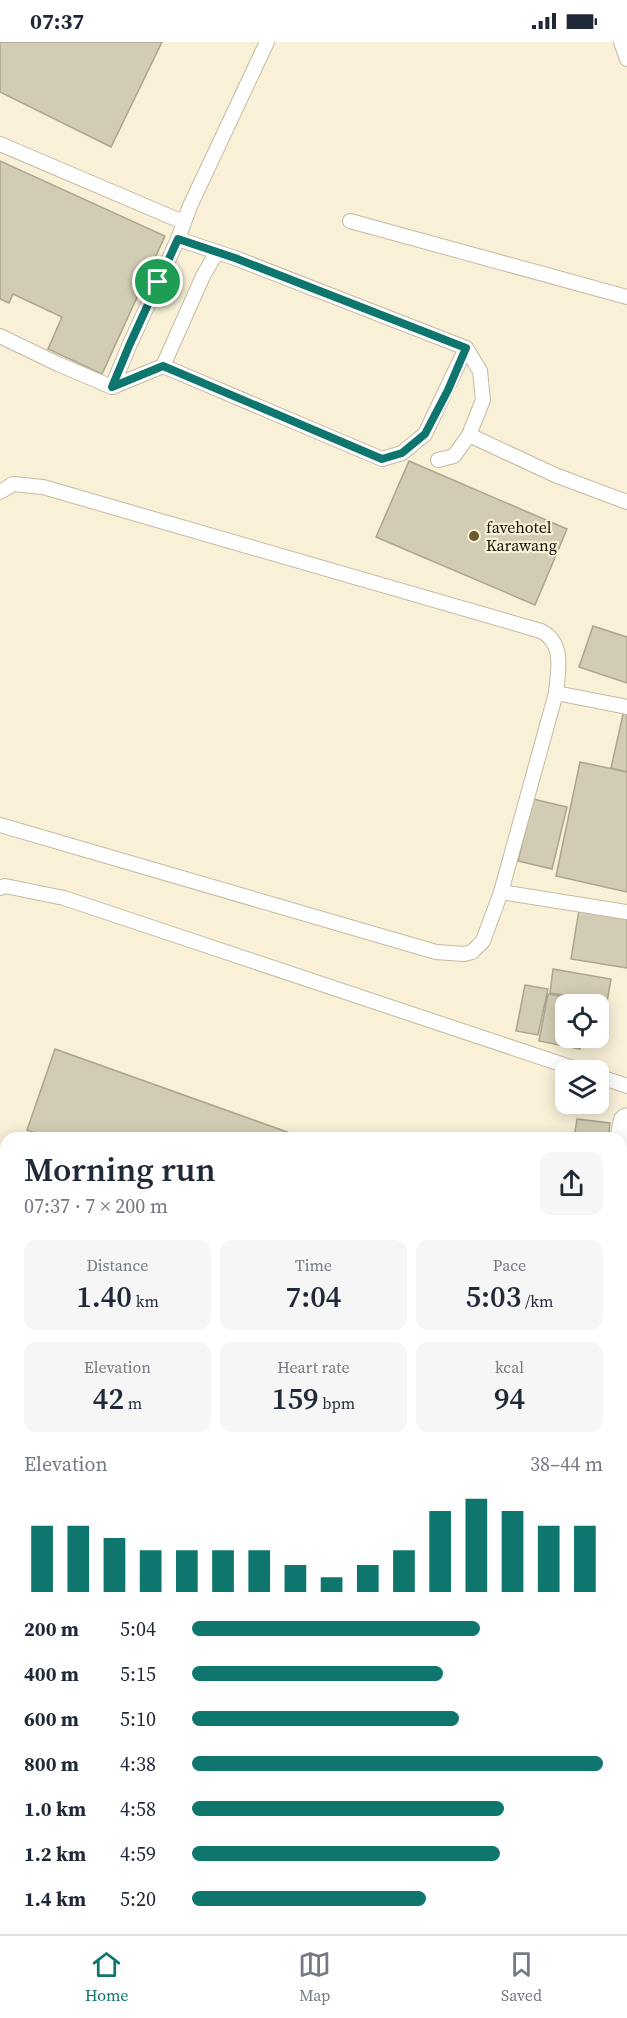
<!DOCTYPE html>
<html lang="en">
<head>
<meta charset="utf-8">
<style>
	body { margin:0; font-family:"Source Serif 4",serif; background:#f6f6f7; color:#1f2937; height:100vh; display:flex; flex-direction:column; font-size:22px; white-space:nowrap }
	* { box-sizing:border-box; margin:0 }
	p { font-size:20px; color:#747a83 }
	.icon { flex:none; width:33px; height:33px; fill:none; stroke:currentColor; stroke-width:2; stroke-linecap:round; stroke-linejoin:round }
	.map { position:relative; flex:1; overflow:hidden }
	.details { position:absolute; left:0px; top:1090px; width:627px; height:802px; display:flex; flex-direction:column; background:#fff; border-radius:18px 18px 0 0; box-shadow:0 3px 15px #0003 }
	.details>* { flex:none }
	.controls { position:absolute; left:555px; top:952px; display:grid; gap:12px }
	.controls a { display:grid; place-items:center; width:54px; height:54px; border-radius:12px; background:#fff; box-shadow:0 3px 15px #0003; font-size:30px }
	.pin { position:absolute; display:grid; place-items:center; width:51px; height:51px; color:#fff; margin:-26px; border:3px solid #fff; border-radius:50%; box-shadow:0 2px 6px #0007 }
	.round { display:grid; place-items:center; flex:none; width:63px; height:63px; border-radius:12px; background:#f6f6f7 }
	.overview { display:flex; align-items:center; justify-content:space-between; height:102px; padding:0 24px }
	h1 { font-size:33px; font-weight:600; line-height:45px }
	.figures { display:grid; grid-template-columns:repeat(3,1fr); gap:9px; height:102px; padding:6px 24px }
	.figures div { display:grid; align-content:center; border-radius:12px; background:#f6f6f7; text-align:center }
	.figures b { font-size:30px; font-weight:600 }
	.figures small { font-size:16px; font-weight:400 }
	.figures p { font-size:16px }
	.chart { height:168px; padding:12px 24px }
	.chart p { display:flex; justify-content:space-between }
	.chart svg { width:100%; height:108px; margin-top:6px; stroke:#0f766e; stroke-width:6 }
	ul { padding:0 24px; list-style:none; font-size:20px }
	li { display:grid; grid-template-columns:96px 72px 1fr; align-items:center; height:45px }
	li i { height:15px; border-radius:8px; background:#0f766e }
	.status { display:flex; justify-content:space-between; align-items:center; height:42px; padding:0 30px; background:#fff; direction:ltr }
	.status svg { height:16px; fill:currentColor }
	.tabs { display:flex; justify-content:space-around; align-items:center; height:84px; border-top:2px solid #e0e1e3; background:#fff; font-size:16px; color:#747a83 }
	.tabs a { display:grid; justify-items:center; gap:3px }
	.tabs .selected { color:#0f766e }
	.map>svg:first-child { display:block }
</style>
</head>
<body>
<div class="status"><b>07:37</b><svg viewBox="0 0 49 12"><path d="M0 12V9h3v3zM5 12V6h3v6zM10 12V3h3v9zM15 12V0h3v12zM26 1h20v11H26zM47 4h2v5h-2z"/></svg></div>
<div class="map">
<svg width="627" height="1892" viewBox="0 0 627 1892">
	<rect width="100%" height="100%" fill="#f8f0d7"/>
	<polygon fill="#a4945f" points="627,1658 627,1892 547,1892 548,1887 621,1887 621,1677"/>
	<g fill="#d3ccb4" stroke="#aca58e" stroke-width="1.5">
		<polygon points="0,0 162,0 111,105 0,50"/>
		<polygon points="0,119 165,194 102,332 48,307 62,275 13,252 9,261 0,257"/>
		<polygon points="409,419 567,487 535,563 376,495"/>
		<polygon points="593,584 627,595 627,641 579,625"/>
		<polygon points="624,668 627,669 627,730 611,726"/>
		<polygon points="580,720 627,730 627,850 556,834"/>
		<polygon points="533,757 567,765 552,827 518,819"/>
		<polygon points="579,868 627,875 627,926 571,917"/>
		<polygon points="553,927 611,937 607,960 550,951"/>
		<polygon points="525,943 548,947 538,993 516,989"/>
		<polygon points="548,952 589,959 588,963 566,963 566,996 582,996 580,1007 539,999"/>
		<polygon points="55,1007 304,1096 50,1096 27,1088"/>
		<polygon points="577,1077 610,1081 608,1096 574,1096"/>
		<polygon points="0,1211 6,1213 6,1481 0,1479"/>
		<polygon points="0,1692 6,1695 6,1743 0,1740"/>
		<polygon points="3,1873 6,1875 6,1887 33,1887 31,1892 0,1892 0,1880"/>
		<polygon points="49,1887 90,1887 88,1892 62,1892"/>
		<polygon points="259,1887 336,1887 334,1892 272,1892"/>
		<polygon points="349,1887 378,1887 391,1892 348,1892"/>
		<polygon points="397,1887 426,1887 424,1892 410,1892"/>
	</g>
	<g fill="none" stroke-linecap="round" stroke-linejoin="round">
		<g stroke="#c3bba3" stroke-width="16">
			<g id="lane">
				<polyline points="621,0 627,17"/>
				<polyline points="0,102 183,180"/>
				<polyline points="350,179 627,255"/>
				<polyline points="178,197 217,210"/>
				<polyline points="0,294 58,322 112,345 129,304 178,197 190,164 267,0"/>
				<polyline points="163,324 203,234 217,210 235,216 466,306 480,329 483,358 469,393 454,414 438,418"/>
				<polyline points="112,345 163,324 382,417 402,411 425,392 466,306"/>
				<polyline points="469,393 555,433 627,460"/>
				<path d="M0 450 13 442 43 445 541 589C565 601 558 629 556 651L501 850 483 899 472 910 464 912 436 910 0 783"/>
				<polyline points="556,651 627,665"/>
				<polyline points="0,846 5,844 64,856 582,1029"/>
				<polyline points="501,850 627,870"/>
				<polyline points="598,1034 627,1044"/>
			</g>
		</g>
		<g stroke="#c3bba3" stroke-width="29">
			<g id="street">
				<polyline points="621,1110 627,1080"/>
				<polyline points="0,1751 6,1754"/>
				<polyline points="236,1887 244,1892"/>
			</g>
		</g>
		<g stroke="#c3bba3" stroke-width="35">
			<g id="secondary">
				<polyline points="621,1381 627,1349"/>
				<polyline points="491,1892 492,1887"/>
			</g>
		</g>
		<use href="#lane" stroke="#fff" stroke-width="14"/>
		<use href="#street" stroke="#fff" stroke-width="27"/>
		<use href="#secondary" stroke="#f8eed1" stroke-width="33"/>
	</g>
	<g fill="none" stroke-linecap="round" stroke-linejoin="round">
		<g stroke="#fff" stroke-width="12">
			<polygon id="route" points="178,197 235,216 466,306 448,348 425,392 402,411 382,417 163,324 112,345 129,304"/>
		</g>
		<use href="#route" stroke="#0f766e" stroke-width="8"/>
	</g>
	<circle fill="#6a5b28" stroke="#f8f0d7" stroke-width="2" cx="474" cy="494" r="6"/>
	<g text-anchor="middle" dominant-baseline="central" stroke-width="4.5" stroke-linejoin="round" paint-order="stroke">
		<g font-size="16" fill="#141209" stroke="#f8f0d7" text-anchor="start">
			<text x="486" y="485">favehotel<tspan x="486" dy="18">Karawang</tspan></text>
		</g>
	</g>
</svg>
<div class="controls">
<a><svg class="icon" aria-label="locate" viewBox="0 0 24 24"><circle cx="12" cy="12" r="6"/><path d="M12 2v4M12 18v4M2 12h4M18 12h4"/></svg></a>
<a><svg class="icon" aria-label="layers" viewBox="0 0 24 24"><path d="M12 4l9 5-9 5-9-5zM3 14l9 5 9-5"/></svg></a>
</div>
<div class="pin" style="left:158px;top:240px;background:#1e9e55"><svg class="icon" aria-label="arrive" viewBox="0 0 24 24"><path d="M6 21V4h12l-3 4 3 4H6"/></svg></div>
<section class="details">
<div class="overview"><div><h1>Morning run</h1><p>07:37 · 7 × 200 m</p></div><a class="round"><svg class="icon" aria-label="share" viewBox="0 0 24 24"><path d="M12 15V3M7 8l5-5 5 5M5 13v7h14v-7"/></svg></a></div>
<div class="figures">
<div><p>Distance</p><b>1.40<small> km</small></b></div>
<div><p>Time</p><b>7:04</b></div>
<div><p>Pace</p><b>5:03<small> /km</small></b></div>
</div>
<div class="figures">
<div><p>Elevation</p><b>42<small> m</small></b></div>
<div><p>Heart rate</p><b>159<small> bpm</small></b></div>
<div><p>kcal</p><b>94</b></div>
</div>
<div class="chart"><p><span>Elevation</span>38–44 m</p>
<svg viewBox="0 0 160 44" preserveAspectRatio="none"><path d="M5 44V17M15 44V17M25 44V22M35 44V27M45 44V27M55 44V27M65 44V27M75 44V33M85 44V38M95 44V33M105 44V27M115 44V11M125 44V6M135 44V11M145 44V17M155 44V17"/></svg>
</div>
<ul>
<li><b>200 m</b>5:04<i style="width:70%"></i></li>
<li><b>400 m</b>5:15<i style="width:61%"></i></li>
<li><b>600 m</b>5:10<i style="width:65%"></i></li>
<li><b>800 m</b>4:38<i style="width:100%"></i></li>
<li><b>1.0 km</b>4:58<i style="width:76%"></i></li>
<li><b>1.2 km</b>4:59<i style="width:75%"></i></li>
<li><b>1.4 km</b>5:20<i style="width:57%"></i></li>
</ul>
</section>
</div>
<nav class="tabs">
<a class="selected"><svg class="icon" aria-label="home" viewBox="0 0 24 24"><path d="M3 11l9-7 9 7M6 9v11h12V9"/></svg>Home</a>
<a><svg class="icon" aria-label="map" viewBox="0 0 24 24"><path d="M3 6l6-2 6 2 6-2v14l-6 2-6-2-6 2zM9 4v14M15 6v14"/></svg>Map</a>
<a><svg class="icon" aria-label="saved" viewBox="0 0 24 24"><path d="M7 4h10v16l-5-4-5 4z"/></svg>Saved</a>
</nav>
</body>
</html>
